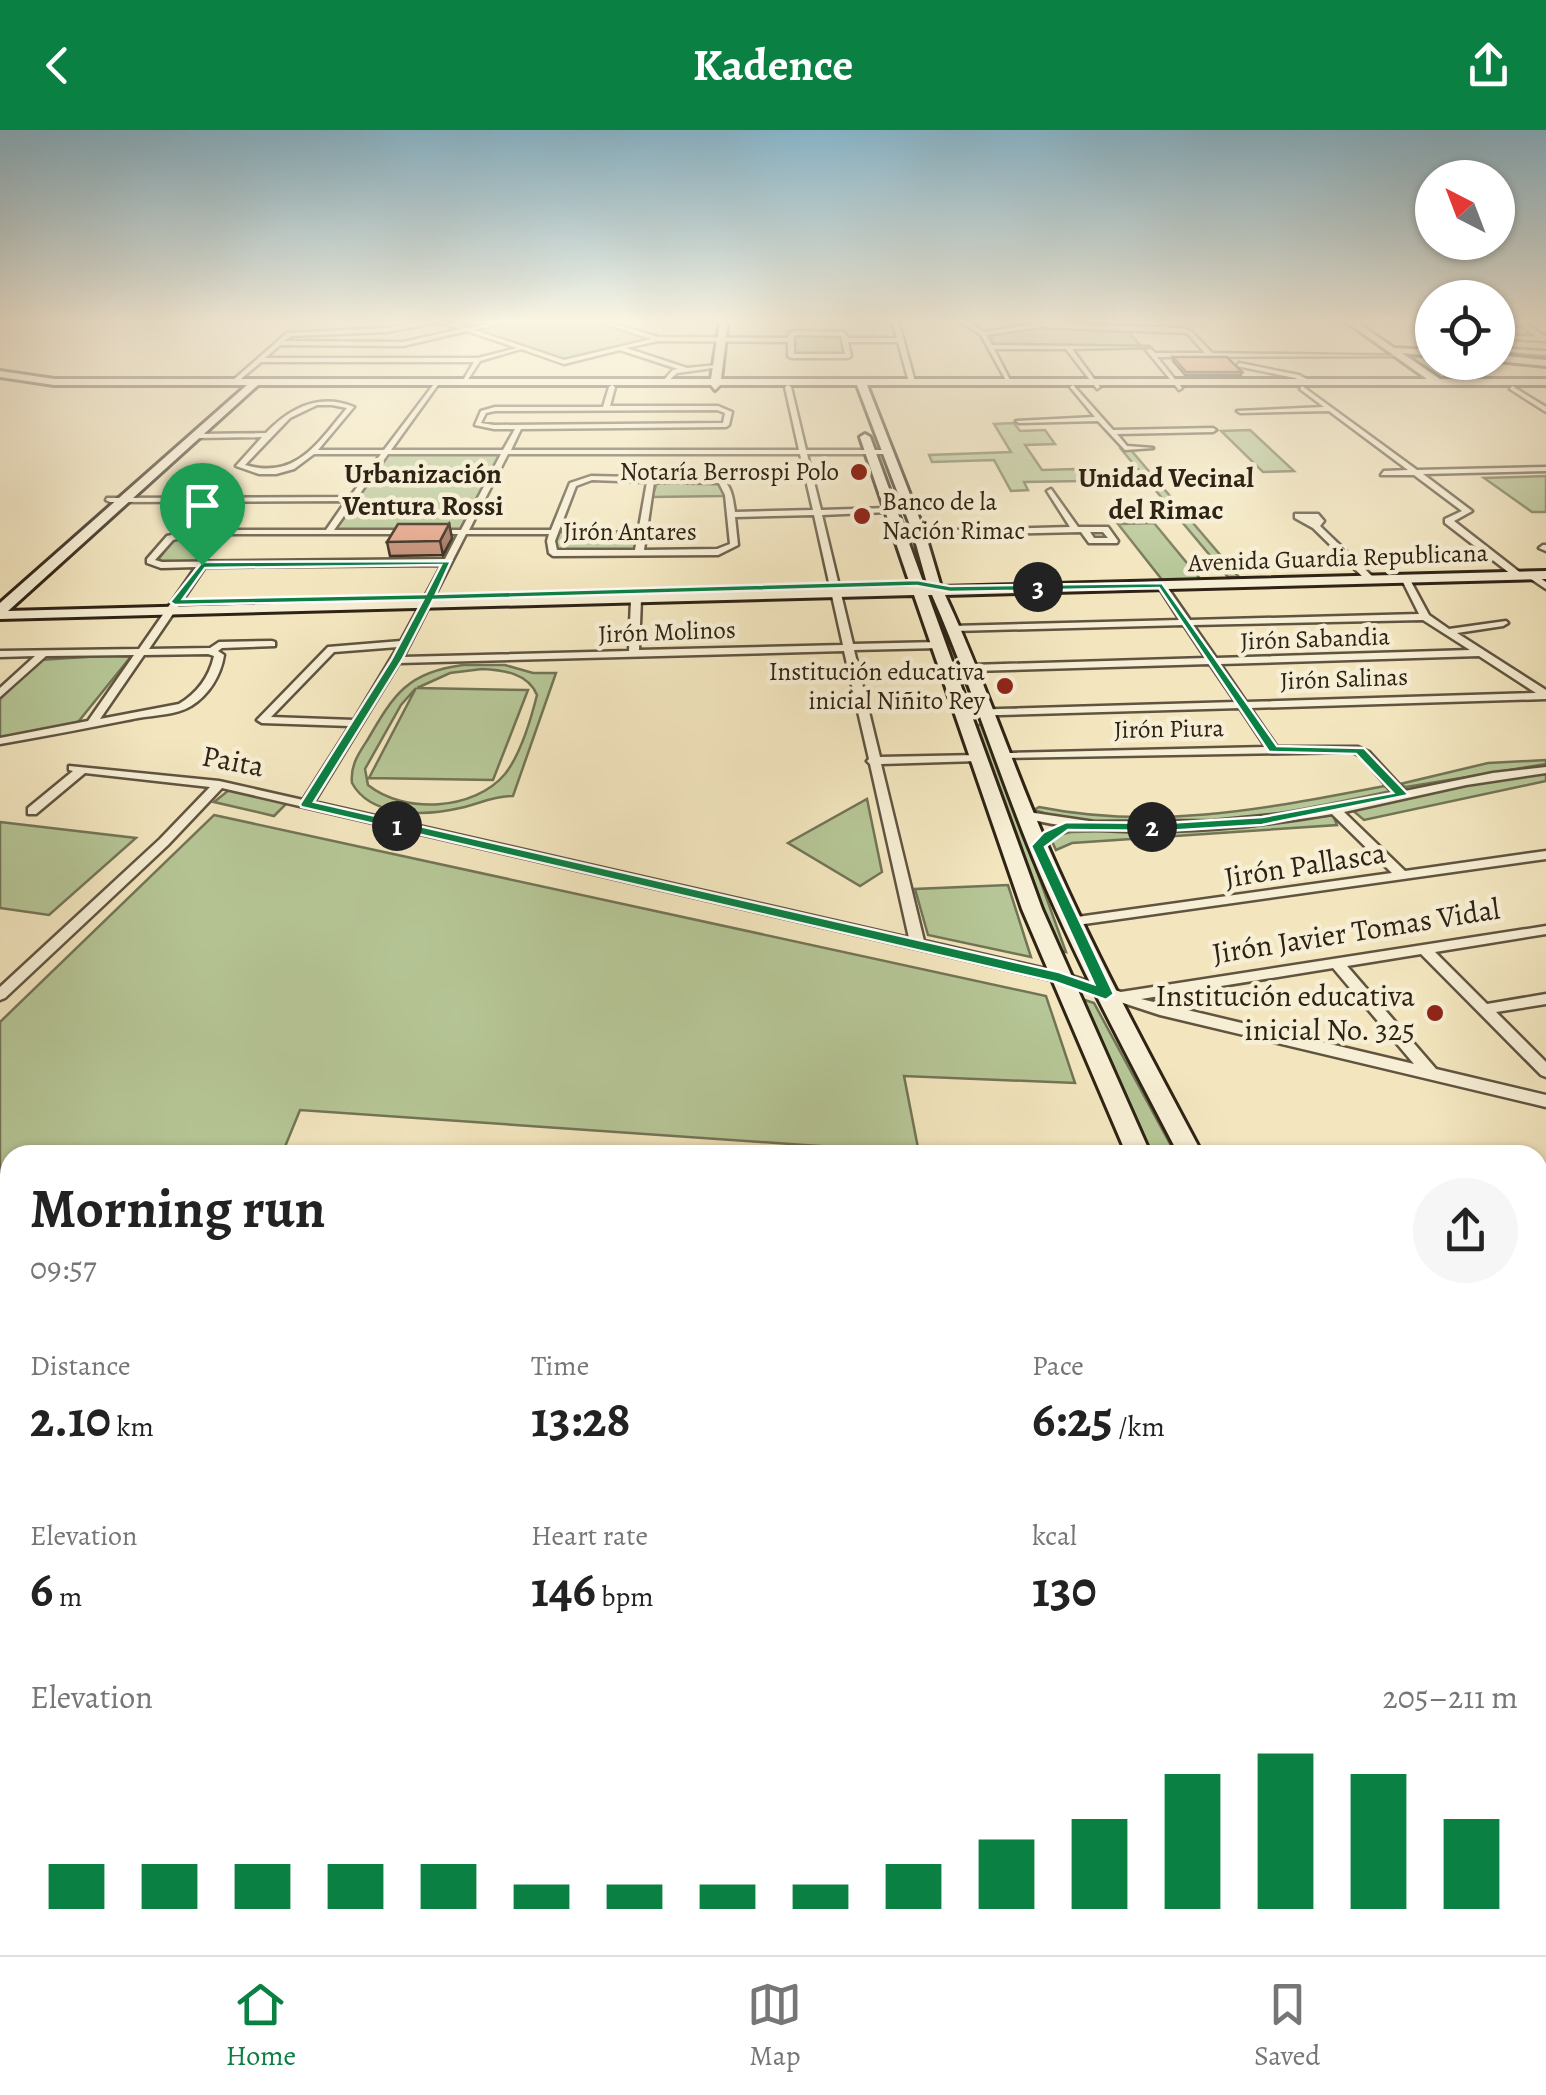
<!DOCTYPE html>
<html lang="en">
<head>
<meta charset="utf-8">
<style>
	body { margin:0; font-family:Alegreya,serif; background:#f6f6f6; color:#222; height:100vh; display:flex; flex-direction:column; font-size:38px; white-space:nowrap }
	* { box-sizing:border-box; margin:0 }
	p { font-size:32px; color:#767676 }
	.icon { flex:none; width:55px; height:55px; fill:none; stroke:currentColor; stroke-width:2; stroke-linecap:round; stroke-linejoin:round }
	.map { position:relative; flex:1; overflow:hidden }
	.panel { position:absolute; left:0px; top:1015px; width:1548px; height:810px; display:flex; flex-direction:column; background:#fff; border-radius:30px 30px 0 0; box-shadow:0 2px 8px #0004 }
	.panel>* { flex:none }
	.needle { width:65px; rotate:318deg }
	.controls { position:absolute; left:1415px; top:30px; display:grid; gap:20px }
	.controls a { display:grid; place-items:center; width:100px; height:100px; border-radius:50%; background:#fff; box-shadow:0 2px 8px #0004; font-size:50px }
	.pin { position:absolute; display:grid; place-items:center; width:85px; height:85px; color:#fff; margin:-102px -42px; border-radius:50% 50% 50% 0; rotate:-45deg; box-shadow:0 0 10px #0007 }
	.pin .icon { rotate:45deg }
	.km { position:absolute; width:50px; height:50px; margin:-25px; border-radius:50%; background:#222; color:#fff; font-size:28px; line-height:50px; text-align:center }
	.round { display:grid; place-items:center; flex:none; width:105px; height:105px; border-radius:52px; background:#f6f6f6 }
	.head { display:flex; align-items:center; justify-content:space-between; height:170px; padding:0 30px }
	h1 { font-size:55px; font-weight:600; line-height:75px }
	.metrics { display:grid; grid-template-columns:repeat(3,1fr); gap:15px; height:170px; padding:10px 30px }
	.metrics div { display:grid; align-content:center }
	.metrics b { font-size:50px; font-weight:600 }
	.metrics small { font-size:28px; font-weight:400 }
	.metrics p { font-size:28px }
	.chart { height:280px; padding:20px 30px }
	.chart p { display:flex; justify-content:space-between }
	.chart svg { width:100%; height:180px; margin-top:10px; stroke:#0b8043; stroke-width:6 }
	header { display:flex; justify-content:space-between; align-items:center; height:130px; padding:0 30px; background:#0b8043; color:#fff; font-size:45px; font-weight:600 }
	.menu { display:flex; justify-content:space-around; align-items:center; height:140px; border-top:2px solid #e0e0e0; background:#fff; font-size:28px; color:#767676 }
	.menu a { display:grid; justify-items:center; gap:5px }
	.menu .current { color:#0b8043 }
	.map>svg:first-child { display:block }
</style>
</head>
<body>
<header><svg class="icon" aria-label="back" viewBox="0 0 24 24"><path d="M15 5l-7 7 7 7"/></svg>Kadence<svg class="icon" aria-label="share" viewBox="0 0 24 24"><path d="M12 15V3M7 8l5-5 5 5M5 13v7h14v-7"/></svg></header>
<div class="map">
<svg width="1546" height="1825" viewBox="0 0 1546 1825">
	<rect width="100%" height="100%" fill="#f3e6bf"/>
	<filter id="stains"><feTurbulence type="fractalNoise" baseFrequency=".002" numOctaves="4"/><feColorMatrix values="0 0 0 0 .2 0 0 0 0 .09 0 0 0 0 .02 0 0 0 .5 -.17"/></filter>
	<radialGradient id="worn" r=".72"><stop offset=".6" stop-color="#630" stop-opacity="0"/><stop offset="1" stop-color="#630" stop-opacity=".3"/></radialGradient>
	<g fill="#b6c696" stroke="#727456" stroke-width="2.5" fill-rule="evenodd">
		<polygon points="514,190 594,190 654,208 563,230 470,200"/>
		<polygon points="1032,196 1129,202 1140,215 996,216 988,203"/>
		<polygon points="794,204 841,204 844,226 795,226"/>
		<polygon points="1014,293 1020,301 1045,300 1055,314 1025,315 1042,340 1074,339 1082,351 1024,352 1028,360 1011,361 994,330 932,332 929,325 1011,322 994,294"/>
		<polygon points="1250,300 1294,341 1263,342 1221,301"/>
		<polygon points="1121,319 1130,319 1239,447 1228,447"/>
		<polygon points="389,324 499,324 501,325 464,400 334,399"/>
		<polygon points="1546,346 1546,382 1532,382 1484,348"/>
		<polygon points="658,350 723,353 725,366 652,367"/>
		<polygon points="1154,393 1201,450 1163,451 1118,394"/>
		<polygon points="638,401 635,421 562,424 553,418 559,402"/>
		<polygon points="190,404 220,404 196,433 157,431 175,408"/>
		<polygon points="133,524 74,597 0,609 0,569 39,530"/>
		<path d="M463 535H505L533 543H556L513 666C492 666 479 674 460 678 426 686 371 688 352 653 350 635 359 623 368 609 394 564 408 542 463 535ZM482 539C503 540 528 543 537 565 531 589 520 625 505 644 474 681 404 684 368 655L365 639 401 575 416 558 369 648 493 650 528 560 417 558 450 543Z"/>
		<polygon points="973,595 984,595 1066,822 1056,820"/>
		<polygon points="1546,630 1546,634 1406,657 1400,654 1488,633"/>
		<polygon points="1546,642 1546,651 1364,690 1351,679 1464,654"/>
		<path d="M1385 656 1391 661C1289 683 1136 715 1034 680L1039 677C1158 701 1268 678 1385 656Z"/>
		<polygon points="229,660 286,672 287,673 274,686 214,672"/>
		<polygon points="867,669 882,742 860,756 788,713"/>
		<polygon points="214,685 1046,866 1075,953 904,946 919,1023 300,980 282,1024 10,1025 10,1048 0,1049 0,892"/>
		<polygon points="1333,685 1337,695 1072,713 1056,720 1050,707 1071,702 1243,698"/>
		<polygon points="0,692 136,708 49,785 0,778"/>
		<polygon points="1008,755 1031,827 928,805 915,759"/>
		<polygon points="1076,867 1094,873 1176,1025 1152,1025"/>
	</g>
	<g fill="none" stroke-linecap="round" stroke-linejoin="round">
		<g stroke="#605440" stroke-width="5">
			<g id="street">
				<path d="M431 190H443L467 198 514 190 474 200 564 230 652 209 593 190H601L658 207 788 208 789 203 794 201 844 202 848 208H897L892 190H898L915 252 912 254 909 252 898 212H848L851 226 848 228H791L788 226V212L658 211 626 218 687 238 717 235 720 237 677 243 665 254 663 251 673 240 678 239 620 220 564 234 521 219 480 231 465 254 462 252 474 232H261L236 253 231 252 287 203 387 198ZM438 192 461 199 403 212 284 211 291 206 387 202ZM467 201 517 218 478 228H265L280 215 403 216ZM794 205 841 206 845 224H794Z"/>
				<polygon points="957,190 964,190 984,202 1040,193 1182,198 1191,201 1212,223 1416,226 1157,227 1182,258 1179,260 1146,220 1151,219 1155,223 1205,223 1187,203 1040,197 986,205 992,215 1149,217 1072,219 1100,257 1097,259 1066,219 994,219 1011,252 1008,254 981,205"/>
				<polygon points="1290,190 1367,192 1364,194"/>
				<polygon points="1498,190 1522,190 1546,207 1546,211 1498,208 1498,204 1536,207 1521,195 1498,194"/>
				<polygon points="1540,190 1546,190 1546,194"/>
				<polygon points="1512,219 1546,221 1546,225 1510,222"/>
				<polygon points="1239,233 1299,245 1312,252 1309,254 1295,248 1237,236"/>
				<path d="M437 250 440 252 391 320H503L515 299H494L475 295 481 281 495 277H603L609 257 612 255 615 257 610 276H718L732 282 729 295 726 297 521 299 511 320H799L785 257 788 255 791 257 806 320H889L886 324H807L821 380 888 378 892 380 888 382 822 385 853 514 939 512 944 515 939 518 854 520 880 627 978 625 984 628 978 631 881 634 924 811 1059 842 1121 862 1546 796V804L1435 822 1487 874 1546 864V874L1496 882 1546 932V947L1541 945 1421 824 1347 836 1436 939 1546 965V977L1160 885 1056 851 222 658 168 715 5 868 0 870V857L160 709 210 657 85 643 36 684H28V678L73 641 69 640V636L219 651 303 670 350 596 262 593 257 590 328 517 401 511 442 435 205 437 149 519 210 518 219 512 272 511 275 512V516L222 518 218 521 224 525C221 545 209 565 191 576 177 585 154 585 138 588 92 597 47 606 0 614V608L88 591 134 525 46 526 0 567V558L35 526 0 527V521L139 519 196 437 161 438 147 433V429L167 406 194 400H326L346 371 110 372 106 370 107 368 350 367 381 324H314L294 339 276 344H259L236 336 262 307 198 308 194 306 198 304 266 303C291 277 320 263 354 277L318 320H384ZM317 275H332L347 278C318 313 296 350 245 335L290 288ZM717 280 725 283 723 293 494 295 481 293 486 283 495 281ZM388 324H501L461 400H433L429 402 433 404H458L445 429 162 432 155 430 173 410 194 404H413V400H334ZM508 324H800L813 380 735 382C733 370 732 356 722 349L591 346 570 353 551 400H469ZM592 350 647 352 635 420H557L555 411 576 356ZM654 352 719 353 725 365 730 414 717 419 644 420ZM814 385 843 515 639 520 641 469 636 466 631 469 629 521 403 527 466 404H549L547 411 549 423 553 426 718 425 738 415 735 387ZM398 517 354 590 271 587 334 522ZM844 521 869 629 867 631 870 634 909 808 314 672 399 533ZM208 524 214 526C209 548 197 563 179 574L100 589 144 525ZM1333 838 1414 934 1141 869Z"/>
				<polygon points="1073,255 1113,300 1213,298 1216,300 1213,302 1117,304 1127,316 1153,318 1125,320 1098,291 1019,293 1016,291 1095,287 1070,257"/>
				<polygon points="1302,256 1417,340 1546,337 1546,341 1423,344 1472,381 1454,391 1522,444 1522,448 1516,448 1445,393 1445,389 1462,381 1414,345 1381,345 1384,341 1408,340 1329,281 1240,283 1237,281 1324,277 1300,259"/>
				<polygon points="1512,256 1546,277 1546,282 1510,259"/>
				<path d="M1051 359 1078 397H1108L1118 411 1117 413H1089L1081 402 942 405H919L915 403 919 401 1070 397 1047 361ZM1090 402H1103L1108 408H1094Z"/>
				<polygon points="1295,384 1318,384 1324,391 1320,396 1373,447 1373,451 1367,451 1313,398 1295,388"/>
				<polygon points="1543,415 1546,415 1546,421 1539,418"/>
				<polygon points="1531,442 1546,452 1546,459 1528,447 1528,443"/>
				<path d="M1405 445 1409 448 1429 485 1449 499 1506 491 1508 493 1503 496 1457 503 1546 560V569L1250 578 1277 617H1358L1369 622 1405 661 1493 643 1546 637V643L1466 655 1344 682 1405 741 1546 721V729L1070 796 1065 795 1063 792 1070 788 1392 743 1332 684C1239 700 1112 712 1021 687V681L1095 692 1213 691 1312 681 1394 664 1361 626 1352 622 1000 628 998 626 1004 623 1266 617 1240 578 964 586 959 583 964 580 1236 572 1210 534 972 541 967 538 972 535 1206 528 1184 495 955 501 952 500V496L1180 490 1158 456 1162 453 1165 454 1190 490 1419 484 1401 448ZM1423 490 1470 520 1216 528 1193 495ZM1479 526 1536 563 1246 572 1220 534Z"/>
				<polygon points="1538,1120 1546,1125 1546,1150 1540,1147 1538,1143"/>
				<polygon points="10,1434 10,1470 8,1475 0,1478 0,1442 2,1437"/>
				<rect x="0" y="1556" width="10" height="24"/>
				<polygon points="347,1815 373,1815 372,1825 344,1825"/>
				<polygon points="405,1815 444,1815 449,1825 409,1825"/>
				<polygon points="871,1815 897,1815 898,1825 870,1825"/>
				<polygon points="1394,1815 1420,1815 1424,1825 1396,1825"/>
			</g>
		</g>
		<g stroke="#2f2315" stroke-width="6">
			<g id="secondary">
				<path d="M720 190H728L721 249H1427L1344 190H1353L1394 218 1432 220V226L1402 223 1440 249H1546V255H867L925 403 941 457 1546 441V449L945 465C984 548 1012 635 1049 719 1095 824 1149 924 1203 1025H1179C1126 923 1071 822 1028 715 995 632 968 547 932 465H928L1042 779 1151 1025H1127L1022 779 914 465 0 489V473L247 255H54L0 247V241L54 249H711ZM258 255H711L715 260 720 255H857L913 403 928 457H925L870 307 865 304 860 307 911 457 8 481Z"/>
				<polygon points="1498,225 1546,230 1546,236 1498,231"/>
				<rect x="1538" y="1115" width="8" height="22"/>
				<rect x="0" y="1129" width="10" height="22"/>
				<polygon points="0,1511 10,1515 10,1552 0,1548"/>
				<rect x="1538" y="1552" width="8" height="36"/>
			</g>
		</g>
		<use href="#street" fill="#f7efd5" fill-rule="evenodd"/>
		<use href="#secondary" fill="#f7efd5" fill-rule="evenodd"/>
	</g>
	<g fill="#c28a72" stroke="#2f2315" stroke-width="2.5">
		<polygon points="1173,227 1242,242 1241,245 1185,245 1173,231"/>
		<polygon points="449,394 452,408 443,425 390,426 387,412"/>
	</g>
	<polygon fill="#9e705c" stroke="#2f2315" stroke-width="2.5" points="449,394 452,408 443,425 440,411"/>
	<g fill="#e2a084" stroke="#2f2315" stroke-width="2.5">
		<polygon points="1173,227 1227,227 1242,242 1186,242"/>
		<polygon points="398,394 449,394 440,411 387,412"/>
	</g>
	<linearGradient id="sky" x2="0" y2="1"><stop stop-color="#89b9d0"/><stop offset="0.43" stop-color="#faf4e2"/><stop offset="1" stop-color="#faf4e2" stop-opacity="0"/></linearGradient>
	<rect width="1546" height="445" fill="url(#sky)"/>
	<path fill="#0b8043" stroke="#fff" stroke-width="2.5" fill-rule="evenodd" d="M451 431 436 464 917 450 950 456 1162 453 1277 616 1364 618 1409 665 1262 695 1166 701 1068 700 1045 717 1114 864 1106 870 1055 852 301 677 300 674 391 530 423 470 175 475 170 472 202 432ZM441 435 426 464 183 469 205 438ZM917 456 950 462 1159 458 1269 622 1356 624 1393 663 1262 687 1166 693 1066 692 1044 702 1031 716 1094 854 1059 842 314 672 402 530 433 470Z"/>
	<g fill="#8f2418" stroke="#f7efd5" stroke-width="4">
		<circle cx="859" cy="342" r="10"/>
		<circle cx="862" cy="386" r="10"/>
		<circle cx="1005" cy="556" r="10"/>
		<circle cx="1435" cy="883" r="10"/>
	</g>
	<g text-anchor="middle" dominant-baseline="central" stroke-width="9" stroke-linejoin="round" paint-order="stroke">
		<g font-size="25" fill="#2f2315" stroke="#f7efd5" text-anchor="end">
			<text x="839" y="342">Notaría Berrospi Polo</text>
			<text x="882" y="372" text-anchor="start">Banco de la<tspan x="882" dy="29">Nación Rimac</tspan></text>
			<text x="985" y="542">Institución educativa<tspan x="985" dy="29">inicial Niñito Rey</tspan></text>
		</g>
		<g font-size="25" fill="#2f2315" stroke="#f7efd5">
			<text x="630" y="402">Jirón Antares</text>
			<text transform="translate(1338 428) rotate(-2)">Avenida Guardia Republicana</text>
			<text transform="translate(667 502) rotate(-2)">Jirón Molinos</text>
			<text transform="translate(1315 509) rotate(-2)">Jirón Sabandia</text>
			<text transform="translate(1344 549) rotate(-2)">Jirón Salinas</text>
			<text transform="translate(1169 599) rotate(-1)">Jirón Piura</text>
		</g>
		<g font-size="28" font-weight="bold" fill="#2f2315" stroke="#f7efd5">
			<text x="423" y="344">Urbanización<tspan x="423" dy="32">Ventura Rossi</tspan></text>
			<text x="1166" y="348">Unidad Vecinal<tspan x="1166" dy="32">del Rimac</tspan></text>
		</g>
		<g font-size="30" fill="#2f2315" stroke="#f7efd5">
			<text transform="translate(233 631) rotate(11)">Paita</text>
			<text transform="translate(1305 735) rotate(-9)">Jirón Pallasca</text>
			<text transform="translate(1356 801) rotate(-9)">Jirón Javier Tomas Vidal</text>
		</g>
		<g font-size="30" fill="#2f2315" stroke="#f7efd5" text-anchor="end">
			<text x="1415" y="866">Institución educativa<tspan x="1415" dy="34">inicial No. 325</tspan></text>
		</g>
	</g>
	<rect width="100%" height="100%" filter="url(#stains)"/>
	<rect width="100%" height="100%" fill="url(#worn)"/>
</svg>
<div class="controls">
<a><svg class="needle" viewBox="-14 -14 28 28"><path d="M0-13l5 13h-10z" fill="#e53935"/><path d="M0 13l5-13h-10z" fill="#767676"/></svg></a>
<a><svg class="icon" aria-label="locate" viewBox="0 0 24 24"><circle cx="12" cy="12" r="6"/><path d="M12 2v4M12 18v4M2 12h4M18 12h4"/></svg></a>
</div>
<div class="pin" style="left:202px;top:435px;background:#1e9e55"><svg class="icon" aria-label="arrive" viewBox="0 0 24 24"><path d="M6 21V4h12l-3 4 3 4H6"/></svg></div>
<b class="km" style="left:397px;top:696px">1</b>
<b class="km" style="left:1152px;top:697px">2</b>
<b class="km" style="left:1038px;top:457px">3</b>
<section class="panel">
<div class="head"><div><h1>Morning run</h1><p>09:57</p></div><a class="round"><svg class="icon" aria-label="share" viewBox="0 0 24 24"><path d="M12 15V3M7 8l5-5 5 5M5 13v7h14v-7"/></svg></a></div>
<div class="metrics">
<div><p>Distance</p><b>2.10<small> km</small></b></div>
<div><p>Time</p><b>13:28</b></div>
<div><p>Pace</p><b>6:25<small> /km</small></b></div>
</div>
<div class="metrics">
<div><p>Elevation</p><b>6<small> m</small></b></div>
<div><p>Heart rate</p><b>146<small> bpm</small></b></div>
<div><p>kcal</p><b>130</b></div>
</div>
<div class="chart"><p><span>Elevation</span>205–211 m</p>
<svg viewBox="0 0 160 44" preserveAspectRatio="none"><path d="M5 44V33M15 44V33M25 44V33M35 44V33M45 44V33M55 44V38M65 44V38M75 44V38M85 44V38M95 44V33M105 44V27M115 44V22M125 44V11M135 44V6M145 44V11M155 44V22"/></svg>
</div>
</section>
</div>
<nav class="menu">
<a class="current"><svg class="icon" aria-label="home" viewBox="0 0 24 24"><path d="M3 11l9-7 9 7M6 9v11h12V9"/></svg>Home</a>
<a><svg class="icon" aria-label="map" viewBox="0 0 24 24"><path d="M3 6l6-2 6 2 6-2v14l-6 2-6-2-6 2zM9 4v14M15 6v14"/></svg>Map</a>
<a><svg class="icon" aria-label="saved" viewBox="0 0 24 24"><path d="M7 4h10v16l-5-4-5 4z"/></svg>Saved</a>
</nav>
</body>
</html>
